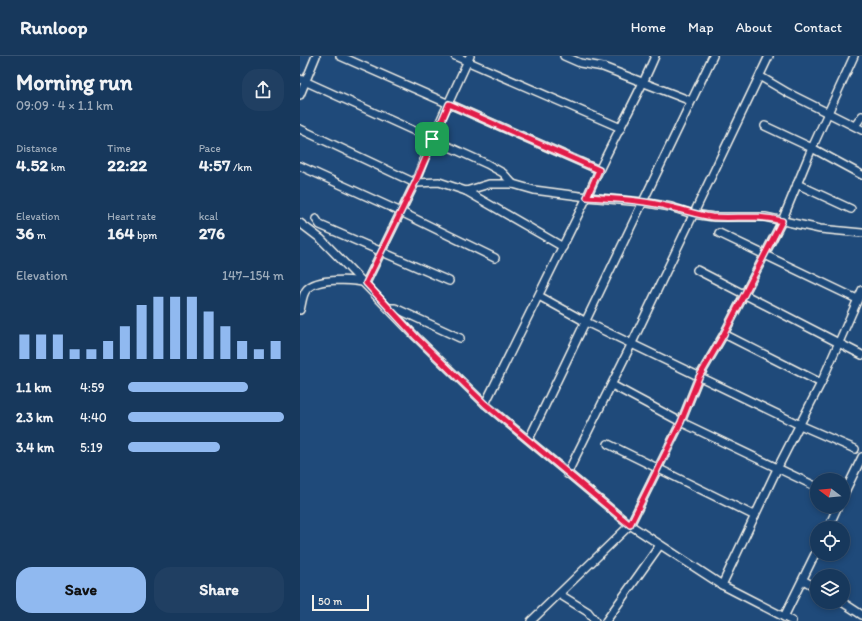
<!DOCTYPE html>
<html lang="en">
<head>
<meta charset="utf-8">
<style>
	body { margin:0; font-family:Itim,sans-serif; background:#203f62; color:#f1f3f6; height:100vh; display:flex; flex-direction:column; font-size:15px; white-space:nowrap }
	* { box-sizing:border-box; margin:0 }
	p { font-size:13px; color:#9eacbb }
	.icon { flex:none; width:22px; height:22px; fill:none; stroke:currentColor; stroke-width:2; stroke-linecap:round; stroke-linejoin:round }
	.map { position:relative; flex:1; overflow:hidden }
	.drawer { display:flex; flex-direction:column; background:#17385c; width:300px }
	.drawer>* { flex:none }
	.needle { width:26px; rotate:286deg }
	.buttons { position:absolute; left:510px; top:417px; display:grid; gap:8px }
	.buttons a { display:grid; place-items:center; width:40px; height:40px; border-radius:50%; background:#17385c; box-shadow:0 2px 6px #0003,0 0 0 1px #365272; font-size:20px }
	.scale { position:absolute; left:12px; bottom:10px; width:57px; box-sizing:border-box; padding-left:4px; border:2px solid #f4f1e8; border-top:0; font-size:11px; line-height:14px; white-space:nowrap; color:#f4f1e8; -webkit-text-stroke:3px #1f4a7a; paint-order:stroke }
	.pin { position:absolute; display:grid; place-items:center; width:34px; height:34px; color:#fff; margin:-17px; border-radius:8px; box-shadow:0 2px 6px #0006 }
	.round { display:grid; place-items:center; flex:none; width:42px; height:42px; border-radius:16px; background:#203f62 }
	.headline { display:flex; align-items:center; justify-content:space-between; height:68px; padding:0 16px }
	h1 { font-size:22px; font-weight:800; line-height:30px }
	.figures { display:grid; grid-template-columns:repeat(3,1fr); gap:6px; height:68px; padding:4px 16px }
	.figures div { display:grid; align-content:center }
	.figures b { font-size:17px; font-weight:800 }
	.figures small { font-size:11px; font-weight:400 }
	.figures p { font-size:11px }
	.chart { height:112px; padding:8px 16px }
	.chart p { display:flex; justify-content:space-between }
	.chart svg { width:100%; height:72px; margin-top:4px; stroke:#90b9f0; stroke-width:6 }
	.cta { display:flex; gap:8px; margin-top:auto; padding:8px 16px }
	.cta a { flex:1; height:46px; border-radius:16px; background:#90b9f0; color:#111; font-size:16px; font-weight:800; line-height:46px; text-align:center }
	.cta a+a { background:#203f62; color:#f1f3f6 }
	ul { padding:0 16px; list-style:none; font-size:13px }
	li { display:grid; grid-template-columns:64px 48px 1fr; align-items:center; height:30px }
	li i { height:10px; border-radius:5px; background:#90b9f0 }
	header { display:flex; align-items:center; gap:24px; box-sizing:border-box; height:56px; padding:0 20px; background:#17385c; border-bottom:1px solid #365272 }
	header strong { font-size:19px }
	nav { display:flex; gap:22px; margin-inline-start:auto; font-size:14px }
	main { display:flex; flex:1; min-height:0 }
	.map>svg:first-child { display:block }
</style>
</head>
<body>
<header>
<strong>Runloop</strong>
<nav><a>Home</a><a>Map</a><a>About</a><a>Contact</a></nav>
</header>
<main>
<section class="drawer">
<div class="headline"><div><h1>Morning run</h1><p>09:09 · 4 × 1.1 km</p></div><a class="round"><svg class="icon" aria-label="share" viewBox="0 0 24 24"><path d="M12 15V3M7 8l5-5 5 5M5 13v7h14v-7"/></svg></a></div>
<div class="figures">
<div><p>Distance</p><b>4.52<small> km</small></b></div>
<div><p>Time</p><b>22:22</b></div>
<div><p>Pace</p><b>4:57<small> /km</small></b></div>
</div>
<div class="figures">
<div><p>Elevation</p><b>36<small> m</small></b></div>
<div><p>Heart rate</p><b>164<small> bpm</small></b></div>
<div><p>kcal</p><b>276</b></div>
</div>
<div class="chart"><p><span>Elevation</span>147–154 m</p>
<svg viewBox="0 0 160 44" preserveAspectRatio="none"><path d="M5 44V29M15 44V29M25 44V29M35 44V38M45 44V38M55 44V33M65 44V24M75 44V11M85 44V6M95 44V6M105 44V6M115 44V15M125 44V24M135 44V33M145 44V38M155 44V33"/></svg>
</div>
<ul>
<li><b>1.1 km</b>4:59<i style="width:77%"></i></li>
<li><b>2.3 km</b>4:40<i style="width:100%"></i></li>
<li><b>3.4 km</b>5:19<i style="width:59%"></i></li>
</ul>
<div class="cta"><a>Save</a><a>Share</a></div>
</section>
<div class="map">
<svg width="562" height="565" viewBox="0 0 562 565">
	<rect width="100%" height="100%" fill="#1f4a7a"/>
	<filter id="ink" filterUnits="userSpaceOnUse"><feTurbulence type="fractalNoise" baseFrequency=".025" numOctaves="2"/><feDisplacementMap in="SourceGraphic" scale="8" xChannelSelector="R" yChannelSelector="G"/><feConvolveMatrix kernelMatrix="1 2 1 2 8 2 1 2 1" color-interpolation-filters="sRGB"/></filter>
	<g filter="url(#ink)">
		<g fill="none" stroke-linecap="round" stroke-linejoin="round">
			<g stroke="#f4f1e8" stroke-width="10">
				<g id="minor">
					<polyline points="40,0 299,114"/>
					<polyline points="155,0 321,72"/>
					<polyline points="264,0 280,7 303,11 391,45"/>
					<polyline points="461,21 488,37 562,74"/>
					<polyline points="0,23 187,108 203,117 213,128"/>
					<polyline points="0,39 16,0"/>
					<polyline points="465,70 512,92 562,119"/>
					<polyline points="555,70 562,60"/>
					<polyline points="0,73 115,127 139,126 166,135 189,128 213,128 234,134 287,141 342,146 371,151 393,158 414,161 465,161 520,173 562,177"/>
					<polyline points="0,110 99,155 195,202"/>
					<polyline points="497,128 551,153"/>
					<polyline points="166,135 263,191"/>
					<polyline points="16,163 20,169 149,225"/>
					<polyline points="0,167 21,183 116,281 185,348 330,469 422,529 492,565"/>
					<polyline points="419,177 557,243"/>
					<polyline points="397,214 562,299"/>
					<polyline points="239,240 286,266 500,369 555,393"/>
					<polyline points="89,252 95,252 160,282"/>
					<path d="M0 254C2 248 2 238 7 233 17 222 52 223 66 227L115 127 132 83 170 0"/>
					<polyline points="521,327 562,234"/>
					<polyline points="312,329 381,366 517,431"/>
					<path d="M185 348 287 141C307 93 335 48 355 0"/>
					<polyline points="229,383 413,0"/>
					<polyline points="308,388 455,460"/>
					<polyline points="267,418 332,287 469,0"/>
					<polyline points="543,440 562,401"/>
					<polyline points="528,472 538,450"/>
					<polyline points="503,524 517,532"/>
					<polyline points="422,529 477,413 521,327 424,278"/>
					<polyline points="259,538 288,556 295,565"/>
					<polyline points="542,546 562,559"/>
					<polyline points="484,561 517,494"/>
					<polyline points="231,565 330,469 381,366 399,321 424,278 482,165 512,92 554,0"/>
					<polyline points="306,565 360,489"/>
				</g>
			</g>
			<use href="#minor" stroke="#1f4a7a" stroke-width="7"/>
		</g>
	</g>
	<g fill="none" stroke-linecap="round" stroke-linejoin="round" filter="url(#ink)">
		<g stroke="#fff" stroke-width="8">
			<path id="route" d="M149 48 299 114 287 141C315 143 343 144 370 151 384 154 397 159 412 161 437 163 456 158 482 165L424 278 399 321 381 366 330 469 185 348 116 281 66 227 115 127Z"/>
		</g>
		<use href="#route" stroke="#e11d48" stroke-width="5"/>
	</g>
</svg>
<div class="buttons">
<a><svg class="needle" viewBox="-14 -14 28 28"><path d="M0-13l5 13h-10z" fill="#e53935"/><path d="M0 13l5-13h-10z" fill="#9eacbb"/></svg></a>
<a><svg class="icon" aria-label="locate" viewBox="0 0 24 24"><circle cx="12" cy="12" r="6"/><path d="M12 2v4M12 18v4M2 12h4M18 12h4"/></svg></a>
<a><svg class="icon" aria-label="layers" viewBox="0 0 24 24"><path d="M12 4l9 5-9 5-9-5zM3 14l9 5 9-5"/></svg></a>
</div>
<div class="scale">50 m</div>
<div class="pin" style="left:132px;top:83px;background:#1e9e55"><svg class="icon" aria-label="arrive" viewBox="0 0 24 24"><path d="M6 21V4h12l-3 4 3 4H6"/></svg></div>
</div>
</main>
</body>
</html>
